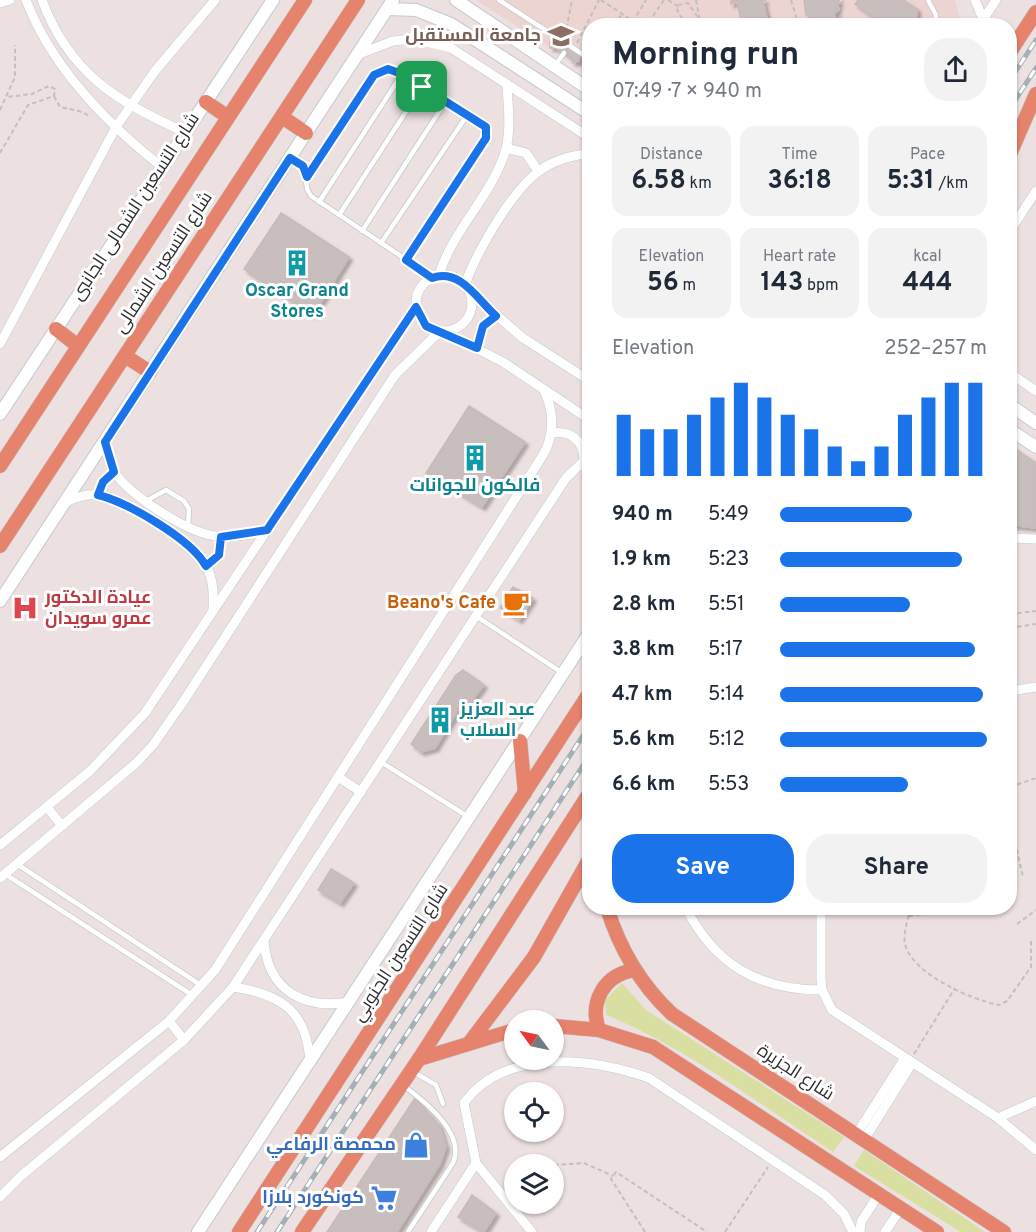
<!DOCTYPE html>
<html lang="en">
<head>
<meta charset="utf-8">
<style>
	body { margin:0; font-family:Overpass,Cairo,sans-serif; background:#f2f2f3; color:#1f2937; height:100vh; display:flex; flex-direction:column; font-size:22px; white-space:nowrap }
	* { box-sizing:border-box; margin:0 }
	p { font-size:20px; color:#747a83 }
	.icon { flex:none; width:33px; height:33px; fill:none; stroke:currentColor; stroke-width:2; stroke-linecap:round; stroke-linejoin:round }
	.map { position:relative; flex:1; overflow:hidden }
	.details { position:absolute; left:582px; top:18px; width:435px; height:897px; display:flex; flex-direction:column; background:#fff; border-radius:24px; box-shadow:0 2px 4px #0004 }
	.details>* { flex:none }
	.needle { width:39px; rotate:303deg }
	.buttons { position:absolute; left:504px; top:1010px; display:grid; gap:12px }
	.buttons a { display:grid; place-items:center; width:60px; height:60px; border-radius:50%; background:#fff; box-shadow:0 2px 4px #0004; font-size:30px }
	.pin { position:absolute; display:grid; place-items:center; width:51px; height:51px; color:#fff; margin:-26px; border-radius:12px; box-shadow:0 3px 9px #0006 }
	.round { display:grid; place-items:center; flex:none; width:63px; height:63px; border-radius:24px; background:#f2f2f3 }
	.overview { display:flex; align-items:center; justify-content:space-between; height:102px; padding:0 30px }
	h1 { font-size:33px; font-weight:700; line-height:45px }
	.metrics { display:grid; grid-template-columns:repeat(3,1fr); gap:9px; height:102px; padding:6px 30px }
	.metrics div { display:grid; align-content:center; border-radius:15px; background:#f2f2f3; text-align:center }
	.metrics b { font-size:26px; font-weight:700 }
	.metrics small { font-size:16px; font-weight:400 }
	.metrics p { font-size:16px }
	.chart { height:168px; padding:12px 30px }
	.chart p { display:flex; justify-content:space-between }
	.chart svg { width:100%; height:108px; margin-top:6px; stroke:#1a73e8; stroke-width:6 }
	.cta { display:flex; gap:12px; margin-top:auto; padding:12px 30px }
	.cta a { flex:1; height:69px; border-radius:24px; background:#1a73e8; color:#fff; font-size:24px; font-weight:700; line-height:69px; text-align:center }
	.cta a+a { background:#f2f2f3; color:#1f2937 }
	ul { padding:0 30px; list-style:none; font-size:20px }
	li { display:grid; grid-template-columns:96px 72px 1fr; align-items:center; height:45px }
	li i { height:15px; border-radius:8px; background:#1a73e8 }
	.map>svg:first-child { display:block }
</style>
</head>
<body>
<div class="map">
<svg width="1036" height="1232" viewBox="0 0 1036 1232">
	<defs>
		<filter id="shadow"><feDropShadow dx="3.5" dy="3.5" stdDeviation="1.5" flood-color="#0004"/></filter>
	</defs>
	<rect width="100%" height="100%" fill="#ede0e0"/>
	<polygon fill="#ecd4d1" points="476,0 955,0 960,20 956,26 590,26 589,73 556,48 552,49"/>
	<g fill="#d9dea1">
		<path d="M622 983 646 1010 844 1137 833 1152C762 1106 684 1046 606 1015L605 1000Z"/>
		<polygon points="864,1150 985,1232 961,1232 854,1166"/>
	</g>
	<g fill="#c8bebe" stroke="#c8bab9" stroke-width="1.5" filter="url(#shadow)">
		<polygon points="731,0 766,0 763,1 769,26 742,26 737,1 731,4"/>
		<polygon points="804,0 839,0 837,12 834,11 837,26 812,26 806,22 811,18 810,14 806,15"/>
		<polygon points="858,0 903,0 917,9 917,21 914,26 880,26 878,20 855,4"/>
		<polygon points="554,40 579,55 579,61 573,63 570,57 556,48 550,48 550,41"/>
		<polygon points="281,213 349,257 313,315 244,269"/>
		<polygon points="469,406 525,442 482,507 426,473"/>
		<polygon points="1010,445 1036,463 1036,528 1010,525"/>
		<polygon points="513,587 533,598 519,620 500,608"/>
		<polygon points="463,670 484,685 471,702 465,698 435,748 421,752 411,744 456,675"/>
		<polygon points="331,869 354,883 340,903 318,890"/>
		<polygon points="415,1098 439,1125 446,1147 440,1164 397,1232 327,1232"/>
		<polygon points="472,1195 496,1213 484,1232 458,1217"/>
	</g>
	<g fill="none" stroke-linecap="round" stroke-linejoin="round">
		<g stroke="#c1cacd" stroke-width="6">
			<g id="lane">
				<polyline points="499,0 590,59"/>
				<polyline points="928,0 936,15 935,26"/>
				<polyline points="556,64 564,53"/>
				<polyline points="291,158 305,169 307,189 311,196 432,277"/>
				<polyline points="307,177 369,81 380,71 395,71 484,124 487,130 486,138 406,260"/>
				<polyline points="319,202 402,74"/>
				<polyline points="339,215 422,87"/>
				<polyline points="362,231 446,101"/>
				<polyline points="381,243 468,114"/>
				<polyline points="146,501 166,490 184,501 189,509 188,526"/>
				<polyline points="587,535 590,537"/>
				<polyline points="476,616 561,672"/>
				<polyline points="381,762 467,816"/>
				<polyline points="17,864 202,986"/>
				<polyline points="5,874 192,995"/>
				<polyline points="412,1071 436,1085 443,1104"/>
				<path d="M404 1086C424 1101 466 1133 453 1163L408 1232"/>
			</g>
		</g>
		<g stroke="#c1cacd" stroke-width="10">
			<g id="street">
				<path d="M26 0C52 68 106 123 162 167"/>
				<path d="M42 0C69 73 118 103 185 132"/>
				<polyline points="975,0 983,19"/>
				<polyline points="0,3 10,0"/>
				<polyline points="979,26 996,0"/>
				<polyline points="359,54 393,41 413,39 451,48 590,138"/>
				<polyline points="506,148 526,153 538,171"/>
				<polyline points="1010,231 1036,191"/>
				<circle cx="444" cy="303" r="28"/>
				<path d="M439 275C453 229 493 195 506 149 511 128 508 106 507 84"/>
				<path d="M465 285C476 253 511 192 538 172 553 160 571 156 590 153"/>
				<polyline points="469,291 523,338 590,381"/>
				<polyline points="442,331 503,362 590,420"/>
				<polyline points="0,344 116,127 155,71 215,0"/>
				<polyline points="477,348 483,326 496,316"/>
				<polyline points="1010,373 1036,391"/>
				<path d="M551 433C570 430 584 440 584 460"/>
				<path d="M105 442C107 453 109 464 115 473 131 496 188 533 216 536 234 538 250 534 267 530"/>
				<polyline points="98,495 103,482 114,472"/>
				<path d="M65 502C76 498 85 494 97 495 120 496 190 540 203 560 213 576 214 591 213 609"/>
				<polyline points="1010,538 1036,539"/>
				<polyline points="206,566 219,555 221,537"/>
				<polyline points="1010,691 1036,687"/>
				<polyline points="338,777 361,792"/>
				<polyline points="47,807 62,826"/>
				<polyline points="0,845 90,771 145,713 416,307"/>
				<polyline points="0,878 135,764 153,745 183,702 395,375 440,331"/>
				<path d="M686 908C715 965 759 990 822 990"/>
				<polyline points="821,908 821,979 822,990 832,1010 998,1118 1036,1150"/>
				<path d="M264 941C268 991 304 1010 350 1002"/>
				<path d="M233 987C281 994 307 1011 310 1062"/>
				<polyline points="169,1021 184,1040"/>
				<polyline points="998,1118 1036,1101"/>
				<polyline points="856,1135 905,1058"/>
				<polyline points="864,1140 912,1063"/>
				<path d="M0 1157 169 1021 215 970 543 455C555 434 554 412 544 390"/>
				<polyline points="0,1197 21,1176 184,1040 233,987 566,478 590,455"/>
				<polyline points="431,1232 476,1163"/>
				<path d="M532 1232 476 1163 464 1103C505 1047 592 1058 649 1078L825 1195 844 1214 853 1232"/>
				<polyline points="860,1232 861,1222 879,1194"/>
				<polyline points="885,1232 901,1208"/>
			</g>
		</g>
		<g stroke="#c1cacd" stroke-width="14">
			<g id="secondary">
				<polyline points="456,0 590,90"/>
				<polyline points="387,9 416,10 451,24 590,114"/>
				<polyline points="1010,405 1036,423"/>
				<polyline points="0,414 273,0"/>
				<polyline points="1010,430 1036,447"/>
				<polyline points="0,601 393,0"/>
				<polyline points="198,1232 590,632"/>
			</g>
		</g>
		<g stroke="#c0c0c0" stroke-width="15">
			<g id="primary">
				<polyline points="1010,52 1036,12"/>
				<polyline points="206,102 228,117"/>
				<polyline points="282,117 306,133"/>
				<polyline points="1010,154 1036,94"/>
				<polyline points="56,329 78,346"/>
				<polyline points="125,356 150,372"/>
				<polyline points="0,466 305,0"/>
				<polyline points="0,546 358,0"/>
				<polyline points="520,741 525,793"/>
				<path d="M607 908C620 950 640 984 672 1014L1004 1232"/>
				<polyline points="554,1026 599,1030 653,1047 937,1232"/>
				<path d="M599 1030C589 1002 604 975 634 970"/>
				<polyline points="470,1042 534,957 590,858"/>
				<polyline points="419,1059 514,1030"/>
				<polyline points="239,1232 590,692"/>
				<polyline points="302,1232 419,1059 590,792"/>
			</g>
		</g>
		<g stroke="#c0c0c0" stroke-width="2" stroke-dasharray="4.5 3" stroke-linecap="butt">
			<polyline points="601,0 633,21 646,0"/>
			<polyline points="668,0 679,7 677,10 686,26"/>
			<polyline points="696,0 700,21"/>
			<polyline points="791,0 799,26"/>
			<polyline points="678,5 688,3 704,26"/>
			<polyline points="653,16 664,0"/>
			<polyline points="615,26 621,15"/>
			<polyline points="784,26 797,20"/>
			<polyline points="843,26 839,9 844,0"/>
			<polyline points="847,26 855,26"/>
			<polyline points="871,26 879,23"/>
			<polyline points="565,36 572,0"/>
			<polyline points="577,43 599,0"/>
			<polyline points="54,96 60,107 79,111 90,116"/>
			<polyline points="0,110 15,77 15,45"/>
			<polyline points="0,153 28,105 54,96 55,89 49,86 32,94 7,97"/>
			<polyline points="1010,614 1036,611"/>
			<polyline points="1010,628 1036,624"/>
			<polyline points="1010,787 1036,778"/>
			<polyline points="1010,820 1023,877"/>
			<path d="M911 908C908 919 903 932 905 944 912 974 972 1000 999 1005L1007 1001 1031 967V941"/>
			<polyline points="909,916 971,908"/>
			<polyline points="1017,924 1036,910"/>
			<polyline points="914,1054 955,988"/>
			<polyline points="554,1165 584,1163 613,1176"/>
			<polyline points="508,1187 514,1183"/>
			<polyline points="645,1232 611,1179 616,1172 707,1232"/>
			<polyline points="725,1232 768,1167"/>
		</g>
		<use href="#lane" stroke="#fff" stroke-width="4.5"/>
		<use href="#street" stroke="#fff" stroke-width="9"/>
		<use href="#secondary" stroke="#fff" stroke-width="12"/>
		<use href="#primary" stroke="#e6836c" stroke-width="14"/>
		<g stroke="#a3b0b5" stroke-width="5">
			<g id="rail">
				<polyline points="1010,80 1036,40"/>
				<polyline points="1010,108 1036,68"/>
				<polyline points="257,1232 590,725"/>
				<polyline points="277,1232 590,755"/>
			</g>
		</g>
		<use href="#rail" stroke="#fff" stroke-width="3" stroke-dasharray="9" stroke-linecap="butt"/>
	</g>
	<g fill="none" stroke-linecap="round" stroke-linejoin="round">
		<g stroke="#fff" stroke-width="12">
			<path id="route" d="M388 69 402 74 486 127V138L406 260 432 278C460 268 477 299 496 316L483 326 477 348 426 326 416 307 267 530 221 537 219 555 206 566C191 539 127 502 98 495L103 482 114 472 105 442 290 158 303 166 307 177 374 75Z"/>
		</g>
		<use href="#route" stroke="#1a73e8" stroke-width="8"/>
	</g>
	<defs>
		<g id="university-bare" transform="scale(2.07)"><path d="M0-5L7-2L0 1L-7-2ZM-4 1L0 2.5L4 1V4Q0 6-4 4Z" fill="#8d6e63" stroke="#fff" stroke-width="2.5" paint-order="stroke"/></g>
		<g id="building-bare" transform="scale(2.07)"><path d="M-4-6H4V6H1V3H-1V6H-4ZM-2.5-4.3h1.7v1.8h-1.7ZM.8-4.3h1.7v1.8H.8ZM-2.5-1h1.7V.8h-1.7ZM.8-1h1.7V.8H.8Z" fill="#0f9aa8" stroke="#fff" stroke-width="2.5" paint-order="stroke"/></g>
		<g id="cafe-bare" transform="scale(2.07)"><path d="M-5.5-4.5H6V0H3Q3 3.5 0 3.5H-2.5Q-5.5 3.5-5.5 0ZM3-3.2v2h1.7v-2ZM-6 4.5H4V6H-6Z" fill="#e8710a" stroke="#fff" stroke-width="2.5" paint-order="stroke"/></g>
		<g id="hospital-bare" transform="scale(2.07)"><path d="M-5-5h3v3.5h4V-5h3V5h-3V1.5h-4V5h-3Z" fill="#e0444e" stroke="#fff" stroke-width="2.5" paint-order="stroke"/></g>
		<g id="shop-bare" transform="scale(2.07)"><path d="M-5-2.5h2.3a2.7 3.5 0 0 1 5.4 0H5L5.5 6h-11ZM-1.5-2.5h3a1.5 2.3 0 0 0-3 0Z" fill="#3f7fe0" stroke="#fff" stroke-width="2.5" paint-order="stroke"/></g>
		<g id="supermarket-bare" transform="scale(2.07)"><path d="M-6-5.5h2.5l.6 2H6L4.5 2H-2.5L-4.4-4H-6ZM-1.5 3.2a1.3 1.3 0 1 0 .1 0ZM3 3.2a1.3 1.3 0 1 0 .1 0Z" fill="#3f7fe0" stroke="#fff" stroke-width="2.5" paint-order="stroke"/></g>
	</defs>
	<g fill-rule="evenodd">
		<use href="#university-bare" x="561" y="36"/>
		<use href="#building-bare" x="297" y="263"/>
		<use href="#building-bare" x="475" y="458"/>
		<use href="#cafe-bare" x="516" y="603"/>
		<use href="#hospital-bare" x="25" y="608"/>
		<use href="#building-bare" x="440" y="720"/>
		<use href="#shop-bare" x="416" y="1145"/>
		<use href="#supermarket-bare" x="384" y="1198"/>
	</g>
	<g text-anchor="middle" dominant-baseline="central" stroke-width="6" stroke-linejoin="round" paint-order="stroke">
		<g font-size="18" font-weight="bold" fill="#785e54" stroke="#fff" text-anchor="end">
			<text x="541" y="36">جامعة المستقبل</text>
		</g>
		<g font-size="18" fill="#2c2c2c" stroke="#fff">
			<text transform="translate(136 207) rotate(-57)">شارع التسعين الشمالى الجانبى</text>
			<text transform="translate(164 263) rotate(-57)">شارع التسعين الشمالى</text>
			<text transform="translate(401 953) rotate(-57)">شارع التسعين الجنوبي</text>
			<text transform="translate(795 1073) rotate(33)">شارع الجزيرة</text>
		</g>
		<g font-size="18" font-weight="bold" fill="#0d838f" stroke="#fff">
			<text x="297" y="291">Oscar Grand<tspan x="297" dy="21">Stores</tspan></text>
			<text x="475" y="486">فالكون للجوانات</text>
			<text x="460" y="710" text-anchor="start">عبد العزيز<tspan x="460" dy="21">السلاب</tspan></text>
		</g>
		<g font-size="18" font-weight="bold" fill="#be3a42" stroke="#fff" text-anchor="start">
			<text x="45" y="598">عيادة الدكتور<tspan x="45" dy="21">عمرو سويدان</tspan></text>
		</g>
		<g font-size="18" font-weight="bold" fill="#c56008" stroke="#fff" text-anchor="end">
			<text x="496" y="603">Beano's Cafe</text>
		</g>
		<g font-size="18" font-weight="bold" fill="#366cbe" stroke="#fff" text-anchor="end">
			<text x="396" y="1145">محمصة الرفاعي</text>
			<text x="364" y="1198">كونكورد بلازا</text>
		</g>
	</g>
</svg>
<div class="buttons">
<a><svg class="needle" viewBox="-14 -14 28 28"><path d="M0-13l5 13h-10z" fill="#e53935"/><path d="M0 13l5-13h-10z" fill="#747a83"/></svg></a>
<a><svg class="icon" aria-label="locate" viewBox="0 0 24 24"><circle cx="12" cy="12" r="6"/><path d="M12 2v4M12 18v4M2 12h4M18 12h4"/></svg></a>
<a><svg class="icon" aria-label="layers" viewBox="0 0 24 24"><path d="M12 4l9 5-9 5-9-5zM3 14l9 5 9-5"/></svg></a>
</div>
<div class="pin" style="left:422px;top:87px;background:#1e9e55"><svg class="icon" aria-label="arrive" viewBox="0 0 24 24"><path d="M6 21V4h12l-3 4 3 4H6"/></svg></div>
<section class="details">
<div class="overview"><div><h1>Morning run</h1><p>07:49 · 7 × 940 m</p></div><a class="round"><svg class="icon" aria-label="share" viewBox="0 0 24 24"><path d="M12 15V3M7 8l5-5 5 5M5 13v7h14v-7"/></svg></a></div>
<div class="metrics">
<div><p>Distance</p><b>6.58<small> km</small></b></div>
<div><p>Time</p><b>36:18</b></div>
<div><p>Pace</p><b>5:31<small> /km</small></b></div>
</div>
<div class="metrics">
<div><p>Elevation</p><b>56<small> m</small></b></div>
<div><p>Heart rate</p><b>143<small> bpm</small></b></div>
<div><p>kcal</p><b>444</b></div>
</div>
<div class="chart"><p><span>Elevation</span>252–257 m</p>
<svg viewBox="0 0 160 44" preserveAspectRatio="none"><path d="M5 44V19M15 44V25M25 44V25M35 44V19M45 44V12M55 44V6M65 44V12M75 44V19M85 44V25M95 44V32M105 44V38M115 44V32M125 44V19M135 44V12M145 44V6M155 44V6"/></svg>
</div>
<ul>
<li><b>940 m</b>5:49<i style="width:64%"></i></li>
<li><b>1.9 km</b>5:23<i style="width:88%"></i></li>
<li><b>2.8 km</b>5:51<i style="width:63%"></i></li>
<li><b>3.8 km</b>5:17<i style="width:94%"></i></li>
<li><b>4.7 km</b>5:14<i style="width:98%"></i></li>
<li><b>5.6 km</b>5:12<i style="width:100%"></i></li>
<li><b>6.6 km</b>5:53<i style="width:62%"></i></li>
</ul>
<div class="cta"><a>Save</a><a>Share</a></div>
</section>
</div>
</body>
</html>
